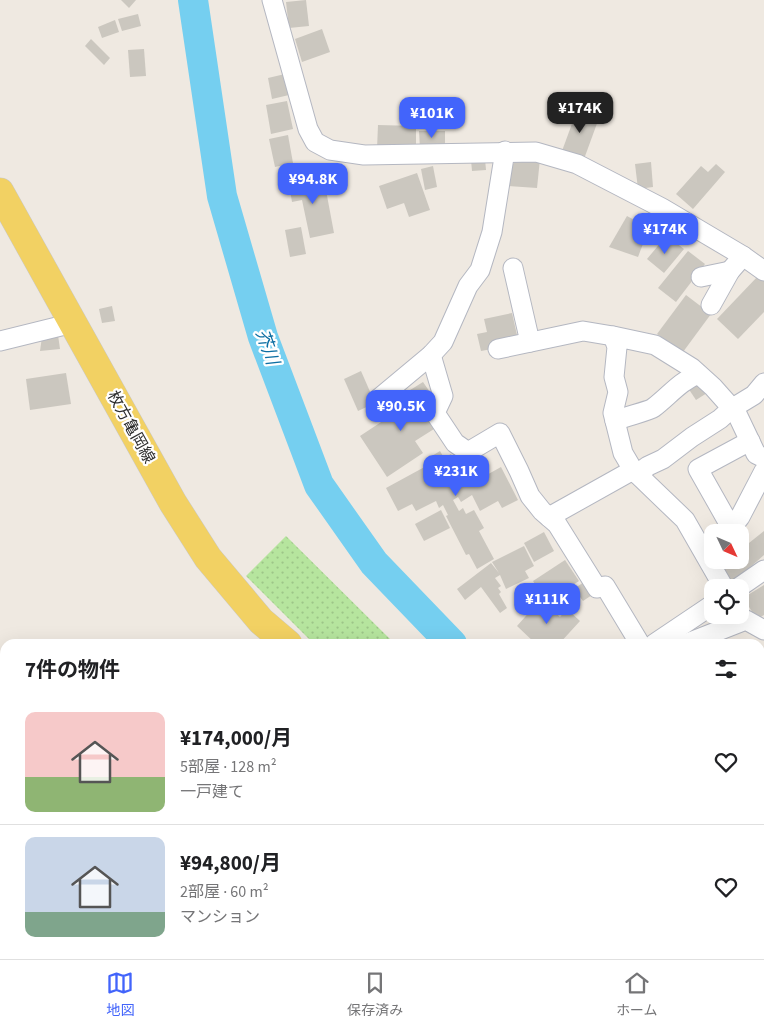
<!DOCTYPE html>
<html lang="ja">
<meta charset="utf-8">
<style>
:root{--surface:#fff;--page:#f2f2f2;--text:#202124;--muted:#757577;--line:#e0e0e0;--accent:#4264fb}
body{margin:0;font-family:"Source Sans 3","Noto Sans JP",sans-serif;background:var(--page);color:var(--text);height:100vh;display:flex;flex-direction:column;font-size:19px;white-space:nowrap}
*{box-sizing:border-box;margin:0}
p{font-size:16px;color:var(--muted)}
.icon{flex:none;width:28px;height:28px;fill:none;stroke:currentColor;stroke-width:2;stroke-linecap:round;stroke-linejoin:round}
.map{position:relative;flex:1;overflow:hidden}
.panel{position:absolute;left:0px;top:639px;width:765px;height:321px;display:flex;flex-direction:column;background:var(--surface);border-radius:15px 15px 0 0;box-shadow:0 5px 20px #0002}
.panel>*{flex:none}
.needle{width:32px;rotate:134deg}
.controls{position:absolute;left:704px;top:524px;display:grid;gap:10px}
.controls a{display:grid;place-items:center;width:45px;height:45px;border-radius:10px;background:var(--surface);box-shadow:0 5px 20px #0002;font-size:25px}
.price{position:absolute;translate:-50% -42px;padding:0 11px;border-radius:10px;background:var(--accent);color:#fff;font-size:16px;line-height:32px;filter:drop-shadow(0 1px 2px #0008)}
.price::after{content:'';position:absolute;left:50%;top:30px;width:15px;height:11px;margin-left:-8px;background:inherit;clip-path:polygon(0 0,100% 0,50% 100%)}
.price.on{background:#222;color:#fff}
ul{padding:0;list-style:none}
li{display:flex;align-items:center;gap:15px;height:125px;padding:0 25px}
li+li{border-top:1px solid var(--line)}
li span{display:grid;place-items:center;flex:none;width:140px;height:100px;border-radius:10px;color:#555}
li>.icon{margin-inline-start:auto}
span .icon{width:60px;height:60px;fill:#fffc;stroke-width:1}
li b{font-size:21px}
h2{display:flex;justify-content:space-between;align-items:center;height:60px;padding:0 25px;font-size:21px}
.dock{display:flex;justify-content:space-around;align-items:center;height:70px;border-top:1px solid var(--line);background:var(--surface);font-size:14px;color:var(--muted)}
.dock a{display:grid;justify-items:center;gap:2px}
.dock .on{color:var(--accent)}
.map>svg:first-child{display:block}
.park{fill:url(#park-dots)}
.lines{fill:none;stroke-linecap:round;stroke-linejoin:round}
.river{stroke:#75cff0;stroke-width:30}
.building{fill:#cbc7bf}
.minor-casing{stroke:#b4b7c1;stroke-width:21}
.primary-casing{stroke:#c9c9c9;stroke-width:29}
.minor{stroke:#fff;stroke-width:19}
.primary{stroke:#f2d163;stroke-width:28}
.labels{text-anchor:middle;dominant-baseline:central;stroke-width:4.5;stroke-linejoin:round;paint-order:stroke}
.street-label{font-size:16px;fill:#2e2e2e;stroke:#fff}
.water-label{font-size:18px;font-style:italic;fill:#0d6fa3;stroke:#fff}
</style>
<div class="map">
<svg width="764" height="959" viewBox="0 0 764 959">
<defs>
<pattern id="park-dots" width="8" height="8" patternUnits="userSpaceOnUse" patternTransform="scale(1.25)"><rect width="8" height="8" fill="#b6e59e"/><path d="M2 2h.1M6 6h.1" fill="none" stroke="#9dc588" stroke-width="1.8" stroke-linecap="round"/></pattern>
</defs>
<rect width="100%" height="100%" fill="#efe9e1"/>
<!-- park -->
<path class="park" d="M286 536 395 644H314L246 576Z"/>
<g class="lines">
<!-- river -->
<g class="river">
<path d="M193 0 222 196 263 337 319 485 374 563 452 644"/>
<path d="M760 831 764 832"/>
</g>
</g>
<!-- building -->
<g class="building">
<path d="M121 0H136L129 8Z"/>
<path d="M306 0 309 26 289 28 286 2Z"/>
<path d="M138 14 141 26 122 31 118 19Z"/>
<path d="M115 20 119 32 102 38 98 27Z"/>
<path d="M322 29 330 52 302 62 295 39Z"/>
<path d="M91 39 110 58 104 65 85 46Z"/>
<path d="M144 49 146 76 130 77 128 50Z"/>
<path d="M285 74 289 95 272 99 268 78Z"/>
<path d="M287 101 293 129 271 134 266 105Z"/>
<path d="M577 110 599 118 584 159 562 151Z"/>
<path d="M378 125 416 126V150L377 149Z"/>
<path d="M419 131H445V147L420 148Z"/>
<path d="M288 135 293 163 275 167 269 139Z"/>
<path d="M519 157 540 159 537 188 507 186 508 170Z"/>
<path d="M485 159 486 170 472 171 471 160Z"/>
<path d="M651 162 653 187 638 189 635 164Z"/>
<path d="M716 164 725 172 693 209 676 194 701 166 708 172Z"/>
<path d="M433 166 437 187 425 190 421 169Z"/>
<path d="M309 173 312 188 325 185 334 233 310 238 302 200 292 202 288 178Z"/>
<path d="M417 173 430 210 409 217 404 203 387 209 379 186Z"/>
<path d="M627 216 649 228 638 257 609 247Z"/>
<path d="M301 227 306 254 290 257 285 230Z"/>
<path d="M671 239 684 249 664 273 647 259 662 241 667 245Z"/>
<path d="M688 251 705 264 676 302 658 288Z"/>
<path d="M759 275 764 281V312L738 339 717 319Z"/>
<path d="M686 295 711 314 683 352 657 334Z"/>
<path d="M112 306 115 321 102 323 99 309Z"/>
<path d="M512 313 519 344 481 351 477 334 487 332 484 319Z"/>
<path d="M58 335 60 349 40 351 42 337Z"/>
<path d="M361 371 375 403 358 411 344 379Z"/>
<path d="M66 373 71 404 30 410 26 379Z"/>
<path d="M700 381 707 393 696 400 688 388Z"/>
<path d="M423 382 438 404 423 413 434 429 415 441 423 453 387 477 360 436 413 401 407 392Z"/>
<path d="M440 451 444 458 451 454 453 458 461 453 483 477 501 467 518 500 502 508 498 501 480 511 472 495 461 502 458 497 453 500 459 511 463 508 466 514 474 510 484 528 479 531 494 559 477 569 469 554 466 555 446 516 448 515 443 505 439 508 436 501 416 511 412 504 398 511 386 488 430 464 427 459Z"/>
<path d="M441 510 450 528 424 541 415 524Z"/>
<path d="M764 531V555L732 583 715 561 740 560V542L744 547Z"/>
<path d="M544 532 554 551 534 562 524 543Z"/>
<path d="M524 546 534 566 525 571 529 578 506 589 500 575 495 578 501 586 498 588 501 592 499 594 507 608 500 613 481 587 465 600 457 589 491 563 499 573 492 562Z"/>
<path d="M565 560 579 581 547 602 533 581Z"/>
<path d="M587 580 595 593 583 601 580 597 567 606 562 597Z"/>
<path d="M764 585V615L757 619 743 598Z"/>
<path d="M541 599 560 617 567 609 580 621 559 644H536L517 626Z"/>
</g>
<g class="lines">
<!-- minor casing -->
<g class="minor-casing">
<g id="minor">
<path d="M272 0 308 129 315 142 330 150 364 155 536 152 577 164 662 208 743 256 764 271"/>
<path d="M513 268 530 342"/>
<path d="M701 277 730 271"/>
<path d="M711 305 730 271 743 256"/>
<path d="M0 341 73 323"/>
<path d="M498 349 583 331 613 336"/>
<path d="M431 355 443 396 435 413 455 443 468 452 500 433 519 471 530 496 542 511 557 524 597 588 605 586 640 644"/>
<path d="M377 400 431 355 443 342 468 286 480 270 492 232 505 151"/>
<path d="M615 421C623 417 649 411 653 408 669 396 679 382 698 374"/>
<path d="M750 441 698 469 728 522 733 526 740 517 764 471"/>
<path d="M637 474 648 466 663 459 692 437 720 419 731 409 754 395 764 383"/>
<path d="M549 517 633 470"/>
<path d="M724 588 685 520 633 470 623 453 613 413 618 392 614 377 617 347 613 336 655 345 692 368 713 387 737 414 756 454 764 458"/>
<path d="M738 588 764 570"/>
<path d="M654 644 712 605"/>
<path d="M685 644 746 620 764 630"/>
<path d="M0 803 5 800"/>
<path d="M216 955 218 959"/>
<path d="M422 959V955"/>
</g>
</g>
<!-- primary casing -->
<g class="primary-casing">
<g id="primary">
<path d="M0 192 173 503 208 558 261 621 288 644"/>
<path d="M649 955 653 959"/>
</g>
</g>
<!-- minor -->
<use href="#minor" class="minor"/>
<!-- primary -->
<use href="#primary" class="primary"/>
</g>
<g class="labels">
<!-- street labels -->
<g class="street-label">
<text transform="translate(131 427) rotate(61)">枚方亀岡線</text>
</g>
<!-- water labels -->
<g class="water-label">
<text transform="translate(267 347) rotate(70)">芥川</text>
</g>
</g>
</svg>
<div class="controls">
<a><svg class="needle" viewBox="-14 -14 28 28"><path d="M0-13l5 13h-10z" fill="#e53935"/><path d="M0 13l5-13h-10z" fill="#757577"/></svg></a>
<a><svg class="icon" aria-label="locate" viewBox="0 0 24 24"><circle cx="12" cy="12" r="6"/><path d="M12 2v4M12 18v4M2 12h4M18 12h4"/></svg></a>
</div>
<b class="price on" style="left:580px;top:134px">¥174K</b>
<b class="price" style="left:432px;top:139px">¥101K</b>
<b class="price" style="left:313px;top:205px">¥94.8K</b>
<b class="price" style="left:665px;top:255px">¥174K</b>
<b class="price" style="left:401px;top:432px">¥90.5K</b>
<b class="price" style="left:456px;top:497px">¥231K</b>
<b class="price" style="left:547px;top:625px">¥111K</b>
<section class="panel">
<h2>7件の物件<svg class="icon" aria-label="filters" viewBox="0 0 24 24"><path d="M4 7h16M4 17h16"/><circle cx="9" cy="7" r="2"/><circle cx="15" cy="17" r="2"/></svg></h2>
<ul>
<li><span style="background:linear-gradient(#f6c9c9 65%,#8fb573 0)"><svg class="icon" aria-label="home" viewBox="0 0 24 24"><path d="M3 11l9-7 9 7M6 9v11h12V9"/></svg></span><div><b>¥174,000/月</b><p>5部屋 · 128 m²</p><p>一戸建て</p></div><svg class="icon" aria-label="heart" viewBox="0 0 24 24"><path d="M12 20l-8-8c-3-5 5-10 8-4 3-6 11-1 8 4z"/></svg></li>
<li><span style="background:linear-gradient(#c9d6e8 75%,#7fa58c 0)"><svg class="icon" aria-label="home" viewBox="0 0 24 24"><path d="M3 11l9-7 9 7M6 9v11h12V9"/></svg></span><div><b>¥94,800/月</b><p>2部屋 · 60 m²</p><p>マンション</p></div><svg class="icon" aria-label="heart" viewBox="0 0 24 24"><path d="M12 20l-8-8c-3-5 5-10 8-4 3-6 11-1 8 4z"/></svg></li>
</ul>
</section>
</div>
<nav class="dock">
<a class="on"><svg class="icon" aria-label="map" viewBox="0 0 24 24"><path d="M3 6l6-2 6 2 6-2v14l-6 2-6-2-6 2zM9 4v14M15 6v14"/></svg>地図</a>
<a><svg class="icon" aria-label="saved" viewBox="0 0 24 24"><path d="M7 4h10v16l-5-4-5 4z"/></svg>保存済み</a>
<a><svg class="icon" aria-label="home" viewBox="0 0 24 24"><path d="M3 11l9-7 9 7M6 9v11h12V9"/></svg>ホーム</a>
</nav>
